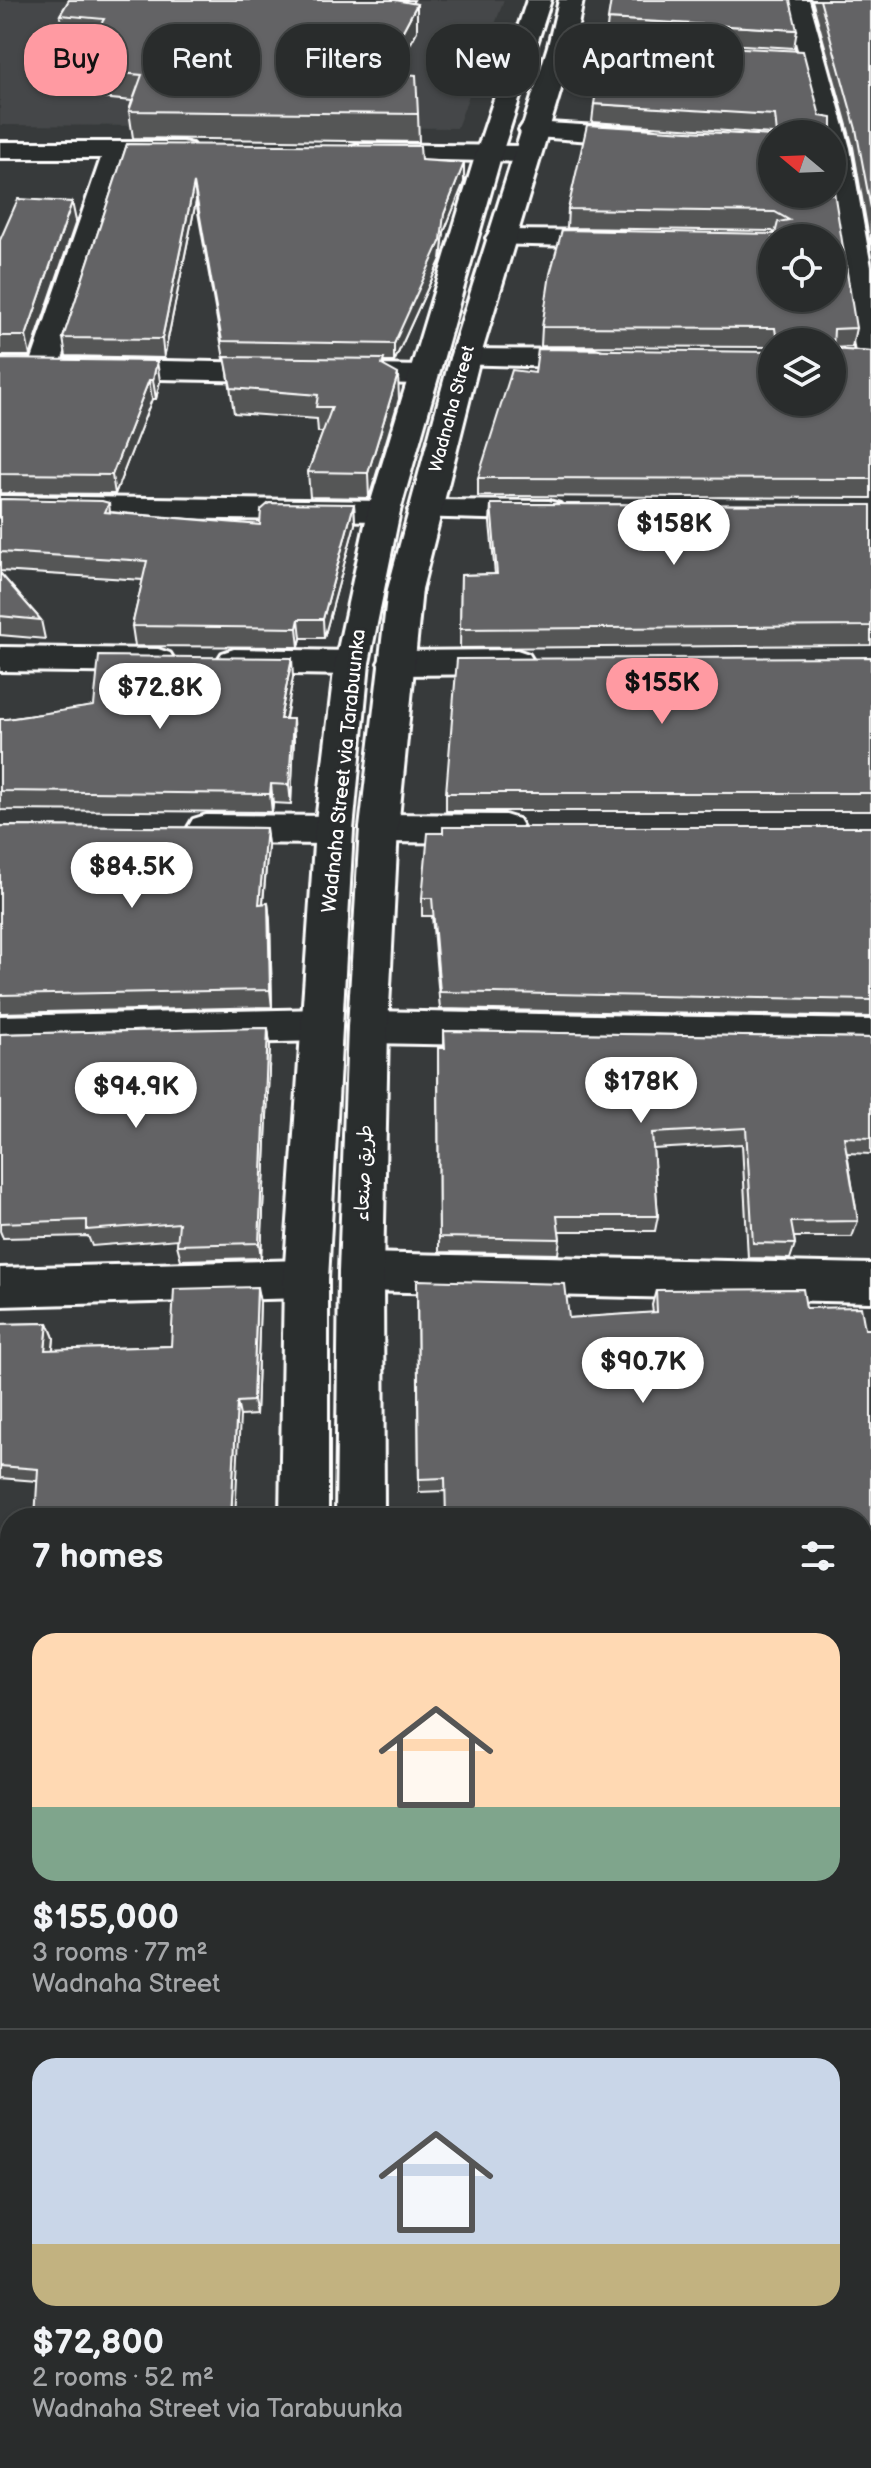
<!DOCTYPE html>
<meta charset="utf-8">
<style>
:root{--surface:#292c2c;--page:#353838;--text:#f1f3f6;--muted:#a5a7a9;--line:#454848;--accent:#ff9aa2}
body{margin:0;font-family:"Balsamiq Sans","Playpen Sans Arabic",sans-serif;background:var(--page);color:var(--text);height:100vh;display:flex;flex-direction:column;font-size:30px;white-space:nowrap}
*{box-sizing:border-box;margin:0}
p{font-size:26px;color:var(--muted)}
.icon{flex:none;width:44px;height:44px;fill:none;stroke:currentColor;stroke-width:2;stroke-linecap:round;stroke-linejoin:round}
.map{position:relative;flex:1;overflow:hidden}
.details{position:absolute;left:0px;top:1508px;width:872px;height:960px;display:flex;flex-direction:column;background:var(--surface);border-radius:32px 32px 0 0;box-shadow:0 2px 6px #0004,0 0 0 2px var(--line)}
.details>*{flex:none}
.banner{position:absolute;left:24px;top:24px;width:824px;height:72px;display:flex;gap:16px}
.needle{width:52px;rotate:289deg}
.fabs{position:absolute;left:758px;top:120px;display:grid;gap:16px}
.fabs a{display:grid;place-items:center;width:88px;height:88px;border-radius:50%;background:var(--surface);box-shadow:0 2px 6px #0004,0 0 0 2px var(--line);font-size:40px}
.price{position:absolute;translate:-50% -68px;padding:0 18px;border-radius:28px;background:#fff;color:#222;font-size:26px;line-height:52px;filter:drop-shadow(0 2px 4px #0008)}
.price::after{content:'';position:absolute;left:50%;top:48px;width:24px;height:18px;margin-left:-12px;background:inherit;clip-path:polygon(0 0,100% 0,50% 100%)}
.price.active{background:var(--accent);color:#111}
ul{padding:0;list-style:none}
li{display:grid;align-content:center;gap:16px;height:424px;padding:0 32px}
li+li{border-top:2px solid var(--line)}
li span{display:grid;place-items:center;height:248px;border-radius:24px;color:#555}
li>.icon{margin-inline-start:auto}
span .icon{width:144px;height:144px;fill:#fffc;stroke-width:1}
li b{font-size:34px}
h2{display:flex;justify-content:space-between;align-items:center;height:96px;padding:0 32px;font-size:34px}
.chip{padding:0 28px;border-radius:32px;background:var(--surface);box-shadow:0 2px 6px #0004,0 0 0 2px var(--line);font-size:28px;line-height:72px}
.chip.active{background:var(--accent);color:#111}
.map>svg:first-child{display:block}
.built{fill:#444748}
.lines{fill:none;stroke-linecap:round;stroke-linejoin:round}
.minor-casing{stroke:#fff;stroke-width:6}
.major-casing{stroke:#fff;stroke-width:6}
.minor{fill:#2a2d2e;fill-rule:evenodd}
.major{fill:#2a2d2e;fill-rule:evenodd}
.wall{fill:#555657;stroke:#fff;stroke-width:2}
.shaded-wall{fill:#454647;stroke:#fff;stroke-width:2}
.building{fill:#636465;stroke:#fff;stroke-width:2;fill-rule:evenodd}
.labels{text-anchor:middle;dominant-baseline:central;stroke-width:6;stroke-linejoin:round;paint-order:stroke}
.far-street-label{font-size:18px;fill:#fff;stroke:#2a2d2e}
.street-label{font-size:20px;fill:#fff;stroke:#2a2d2e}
</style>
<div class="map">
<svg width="871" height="2468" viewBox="0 0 871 2468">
<rect width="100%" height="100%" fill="#373a3b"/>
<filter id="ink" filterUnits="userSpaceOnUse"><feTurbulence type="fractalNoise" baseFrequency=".0125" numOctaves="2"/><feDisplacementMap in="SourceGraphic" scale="16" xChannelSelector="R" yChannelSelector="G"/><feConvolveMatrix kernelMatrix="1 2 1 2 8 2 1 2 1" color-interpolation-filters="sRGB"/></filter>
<g filter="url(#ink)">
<!-- built -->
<path class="built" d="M0 0H504L457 128 0 125Z"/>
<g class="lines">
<!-- minor casing -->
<g class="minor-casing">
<g id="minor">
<path d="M785 0H809L850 148 871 267V362L860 359 856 353 831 194 832 134H820Z"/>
<path d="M561 38 664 43 677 51 664 59 552 51 548 46Z"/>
<path d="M532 122 646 129 655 131 659 137 655 143 646 145 523 136 519 130 523 124Z"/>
<path d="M0 142H183L192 144 196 150 192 156 127 158 62 359 423 366 434 369 438 375 434 381 423 384 0 376V358L32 359 101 158H0Z"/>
<path d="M360 144 525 146 534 148 538 154 534 160 525 162 351 158 347 152 351 146Z"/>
<path d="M500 230 618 231 628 233 632 239 628 245 618 247 490 244 486 238 490 232Z"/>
<path d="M465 349 595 350 606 353 610 359 606 365 595 368 454 364 450 358 454 352Z"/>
<path d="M0 496 384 501 395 504 400 511 395 518 384 521 0 516Z"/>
<path d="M424 500 549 501 560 504 565 511 560 518 549 521 413 517 408 510 413 503Z"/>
<path d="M0 647 158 649 170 653 175 661 170 669 158 673 0 671Z"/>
<path d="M234 649 352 651 364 655 369 663 364 671 352 675 234 673 222 669 217 661 222 653Z"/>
<path d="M517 650 529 654 534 662 529 670 517 674 395 675 383 671 378 663 383 655 395 651Z"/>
<path d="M379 814 505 815 518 819 524 829 518 839 505 843 379 842 366 838 360 828 366 818Z"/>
<path d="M206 815 334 816 347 820 353 830 347 840 334 844 206 843 193 839 187 829 193 819Z"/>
<path d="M322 1009 336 1014 342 1025 336 1036 322 1041 0 1048V1016Z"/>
<path d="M368 1011 871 1020V1052L368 1043 354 1038 348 1027 354 1016Z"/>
<path d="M361 1253 871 1264V1302L361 1291 345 1286 339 1272 345 1258Z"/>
<path d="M306 1260 322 1265 328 1279 322 1293 306 1298 0 1306V1268Z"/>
<rect x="862" y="1596" width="9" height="48"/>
<rect x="0" y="1604" width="10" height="48"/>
<path d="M10 2030V2088L0 2089V2031Z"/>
<rect x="862" y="2031" width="9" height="58"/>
</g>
</g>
<!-- major casing -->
<g class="major-casing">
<g id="major">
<path d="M527 0H551L502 153 400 511 369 663 353 830 328 1279V1518H280L284 1279 315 830 335 663 368 511 476 153Z"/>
<path d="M559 0H583L574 46 480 358 422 589 398 828 388 1027 383 1272 384 1518H336L339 1272 348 1027 360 828 388 589 450 358 548 46Z"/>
<rect x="255" y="2458" width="64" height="10"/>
<rect x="323" y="2458" width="64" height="10"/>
</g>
</g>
<!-- minor -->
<use href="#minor" class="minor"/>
<!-- major -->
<use href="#major" class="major"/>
</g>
<!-- wall -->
<g class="wall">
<path d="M69 0H414L412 3 417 4V31L395 73 418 114 419 142 133 138 129 111 132 101 79 96 74 69 89 45 64 42 60 15Z"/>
<path d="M812 0H871V250L853 147Z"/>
<path d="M608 19 797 30 794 48 606 37Z"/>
<path d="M594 104 820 116 832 134H772L592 122Z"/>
<path d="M772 136 856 328 852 347 833 348V349L871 352V498L478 496V478L535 373 772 352 832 342H772V347L541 346 542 327 775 234V233L772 231 567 228 568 209Z"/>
<path d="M127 144 421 160 464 182 444 232 441 259 394 362H384V366L399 399 369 498 310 497 308 472 323 432H318L317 419 234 413 226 359H224L196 201 164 358 66 356 63 338Z"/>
<path d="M76 221 30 356H0V240Z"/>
<path d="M0 359 160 381 156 399H152L115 494 0 493Z"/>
<path d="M0 499 109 503 110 512 260 525 354 504 355 524 324 638H301L299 647 135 646 132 626 143 580 0 571Z"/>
<path d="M491 504 871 505V645L460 648 461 575 495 574 490 523Z"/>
<path d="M0 573 41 620 45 639 0 635Z"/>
<path d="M871 657V811H446V793Z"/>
<path d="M293 677 286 719 294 737 291 804 273 803 272 812 0 810V719H7Z"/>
<path d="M0 826 266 828 268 846 263 904 268 903 270 921 272 1007 0 1013Z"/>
<path d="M871 827V1017L440 1009 432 916H422V898Z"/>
<path d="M268 1028 270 1045 261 1258 181 1260 177 1245 178 1239 92 1246 88 1236 3 1238 0 1231V1034Z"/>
<path d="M444 1031 871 1038V1154L847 1153 858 1221 852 1237H794L795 1244 790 1259 748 1258 742 1144 653 1149 658 1216 655 1231H559L560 1239 558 1254 439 1252 438 1048H444Z"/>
<path d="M417 1280 569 1318 653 1313 652 1305 656 1290 806 1308 865 1329H871V1544H862V1518L445 1491 419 1492Z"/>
<path d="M260 1302 256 1415 240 1416 37 1481 0 1478V1324L48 1323 54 1338 53 1350 171 1346Z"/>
<path d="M862 1705 871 1718V1928L862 1929Z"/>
<path d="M10 1797V2023H0V1798Z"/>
<path d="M734 2458H862L871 2468H734Z"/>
</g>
<!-- shaded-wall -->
<g class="shaded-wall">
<path d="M417 4V31L382 99 381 72Z"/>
<path d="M464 163V182L444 232 441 259 394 362V344L444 214Z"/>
<path d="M194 183 196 201 164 358 162 339Z"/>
<path d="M72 202 76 221 30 356 26 336Z"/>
<path d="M157 361 160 381 156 399 153 380Z"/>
<path d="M398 374 399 399 369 498 368 473Z"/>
<path d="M149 380 152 399 115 494 112 475Z"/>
<path d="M354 504 355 524 324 638 323 619Z"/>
<path d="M299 619 301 638 299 647 297 628Z"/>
<path d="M292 658 293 677 282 738 280 719Z"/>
<path d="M293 719 294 737 291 804 289 785Z"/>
<path d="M271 784 273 803 272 812 270 794Z"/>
<path d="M266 828 268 846 261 922 259 904Z"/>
<path d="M268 903 270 921 272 1007 270 990Z"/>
<path d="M268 1028 270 1045 261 1258 259 1243Z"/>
<path d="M257 1287 260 1302 256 1415 253 1401Z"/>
<path d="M48 1323 54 1338 51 1365 45 1350Z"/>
<path d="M237 1402 240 1416 235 1518H231Z"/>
<path d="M230 2458H234V2468H229Z"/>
</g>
<!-- building -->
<g class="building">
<path d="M69 0H395L417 4 381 72 416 75 418 114 129 111 142 75 74 69 104 19 60 15Z"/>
<path d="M611 0H790L797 30 608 19Z"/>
<path d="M820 0H871V209L856 129Z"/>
<path d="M604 41 803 51 820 116 832 118V139V134H777L775 115 594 104Z"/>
<path d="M587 125 772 136V194H832V179L856 328 834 329 833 349 871 352V479L478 478 512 370 535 373 538 349 772 352V402H832V342H777L775 328 542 327 550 274 562 230 775 234 778 222 789 220 775 212 568 209ZM772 238H832V298H772Z"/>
<path d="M127 144 420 146 421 160 464 163 444 214 441 240 394 344 222 341 194 183 162 339 63 338Z"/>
<path d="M18 199 72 202 26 336H0V240Z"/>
<path d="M225 357 384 359 382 365 398 374 368 473 308 472 332 407H316L318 395 231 388Z"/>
<path d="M0 359 157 361 153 380H149L112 475 0 474Z"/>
<path d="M0 499 102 501 109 503 105 512 260 525 261 510 269 503 354 504 323 619H299L297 628 132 626 147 561 0 552Z"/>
<path d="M491 504 871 505V626L460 629 461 575 497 574Z"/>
<path d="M0 573 41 620 0 616Z"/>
<path d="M99 656 292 658 280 719H293L289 785 271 784 270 794 0 791V719H7L94 706Z"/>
<path d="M871 657V793H446L457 659Z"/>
<path d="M0 826 266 828 259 904 268 903 270 990 0 995Z"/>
<path d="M443 827H871V1000L440 992 432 898H422L428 833H443Z"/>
<path d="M268 1028 259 1243 177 1245 179 1223 87 1230V1220L0 1223V1034Z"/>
<path d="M444 1031 871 1038V1138L844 1137 858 1221 791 1222 795 1244 753 1243 746 1128 652 1133 658 1216H557L560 1239 439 1237 438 1048H445Z"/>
<path d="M417 1280 565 1284 569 1318 657 1312 656 1290 803 1289 806 1308 861 1307 865 1329H871V1532H862V1518H446L445 1478 419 1479Z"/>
<path d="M257 1287 253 1401 237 1402 231 1518H35L38 1469 0 1466V1324L48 1323 45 1350 171 1346 174 1289Z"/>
<path d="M862 1705H868L871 1718V1921L862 1923Z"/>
<path d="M10 1797V2018L0 2017V1798Z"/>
<path d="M10 2091V2458H230L229 2468H0V2093Z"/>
<path d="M862 2139H871V2468H741L740 2458H862Z"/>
<rect x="426" y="2458" width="147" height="10"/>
</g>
</g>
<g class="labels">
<!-- far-street labels -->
<g class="far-street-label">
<text transform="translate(452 409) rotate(-75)">Wadnaha Street</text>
</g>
<!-- street labels -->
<g class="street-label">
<text transform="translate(344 771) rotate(-84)">Wadnaha Street via Tarabuunka</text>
<text transform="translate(364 1173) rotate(-88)">طريق صنعاء</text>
</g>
</g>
</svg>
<div class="fabs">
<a><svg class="needle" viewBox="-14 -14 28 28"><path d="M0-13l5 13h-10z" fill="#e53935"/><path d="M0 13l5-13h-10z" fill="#a5a7a9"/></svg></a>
<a><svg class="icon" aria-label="locate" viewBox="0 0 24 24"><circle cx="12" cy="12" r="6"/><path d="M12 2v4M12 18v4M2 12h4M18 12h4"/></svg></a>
<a><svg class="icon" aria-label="layers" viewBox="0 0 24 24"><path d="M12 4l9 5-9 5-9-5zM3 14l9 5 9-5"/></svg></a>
</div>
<b class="price" style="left:674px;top:567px">$158K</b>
<b class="price active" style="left:662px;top:726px">$155K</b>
<b class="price" style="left:160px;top:731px">$72.8K</b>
<b class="price" style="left:132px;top:910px">$84.5K</b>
<b class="price" style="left:641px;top:1125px">$178K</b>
<b class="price" style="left:136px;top:1130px">$94.9K</b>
<b class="price" style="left:643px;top:1405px">$90.7K</b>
<div class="banner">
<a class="chip active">Buy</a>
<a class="chip">Rent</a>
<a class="chip">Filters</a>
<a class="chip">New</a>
<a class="chip">Apartment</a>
</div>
<section class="details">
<h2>7 homes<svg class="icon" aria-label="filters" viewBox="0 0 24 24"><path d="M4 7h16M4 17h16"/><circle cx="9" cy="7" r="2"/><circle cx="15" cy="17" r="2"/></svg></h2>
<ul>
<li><span style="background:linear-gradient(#ffd9b3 70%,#7fa58c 0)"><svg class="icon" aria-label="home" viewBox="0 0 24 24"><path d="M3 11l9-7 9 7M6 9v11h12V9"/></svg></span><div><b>$155,000</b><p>3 rooms · 77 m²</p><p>Wadnaha Street</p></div></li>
<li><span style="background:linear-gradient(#c9d6e8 75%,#c2b280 0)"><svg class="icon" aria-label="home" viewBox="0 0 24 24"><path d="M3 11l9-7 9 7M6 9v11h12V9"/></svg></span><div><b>$72,800</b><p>2 rooms · 52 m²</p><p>Wadnaha Street via Tarabuunka</p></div></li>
</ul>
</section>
</div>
